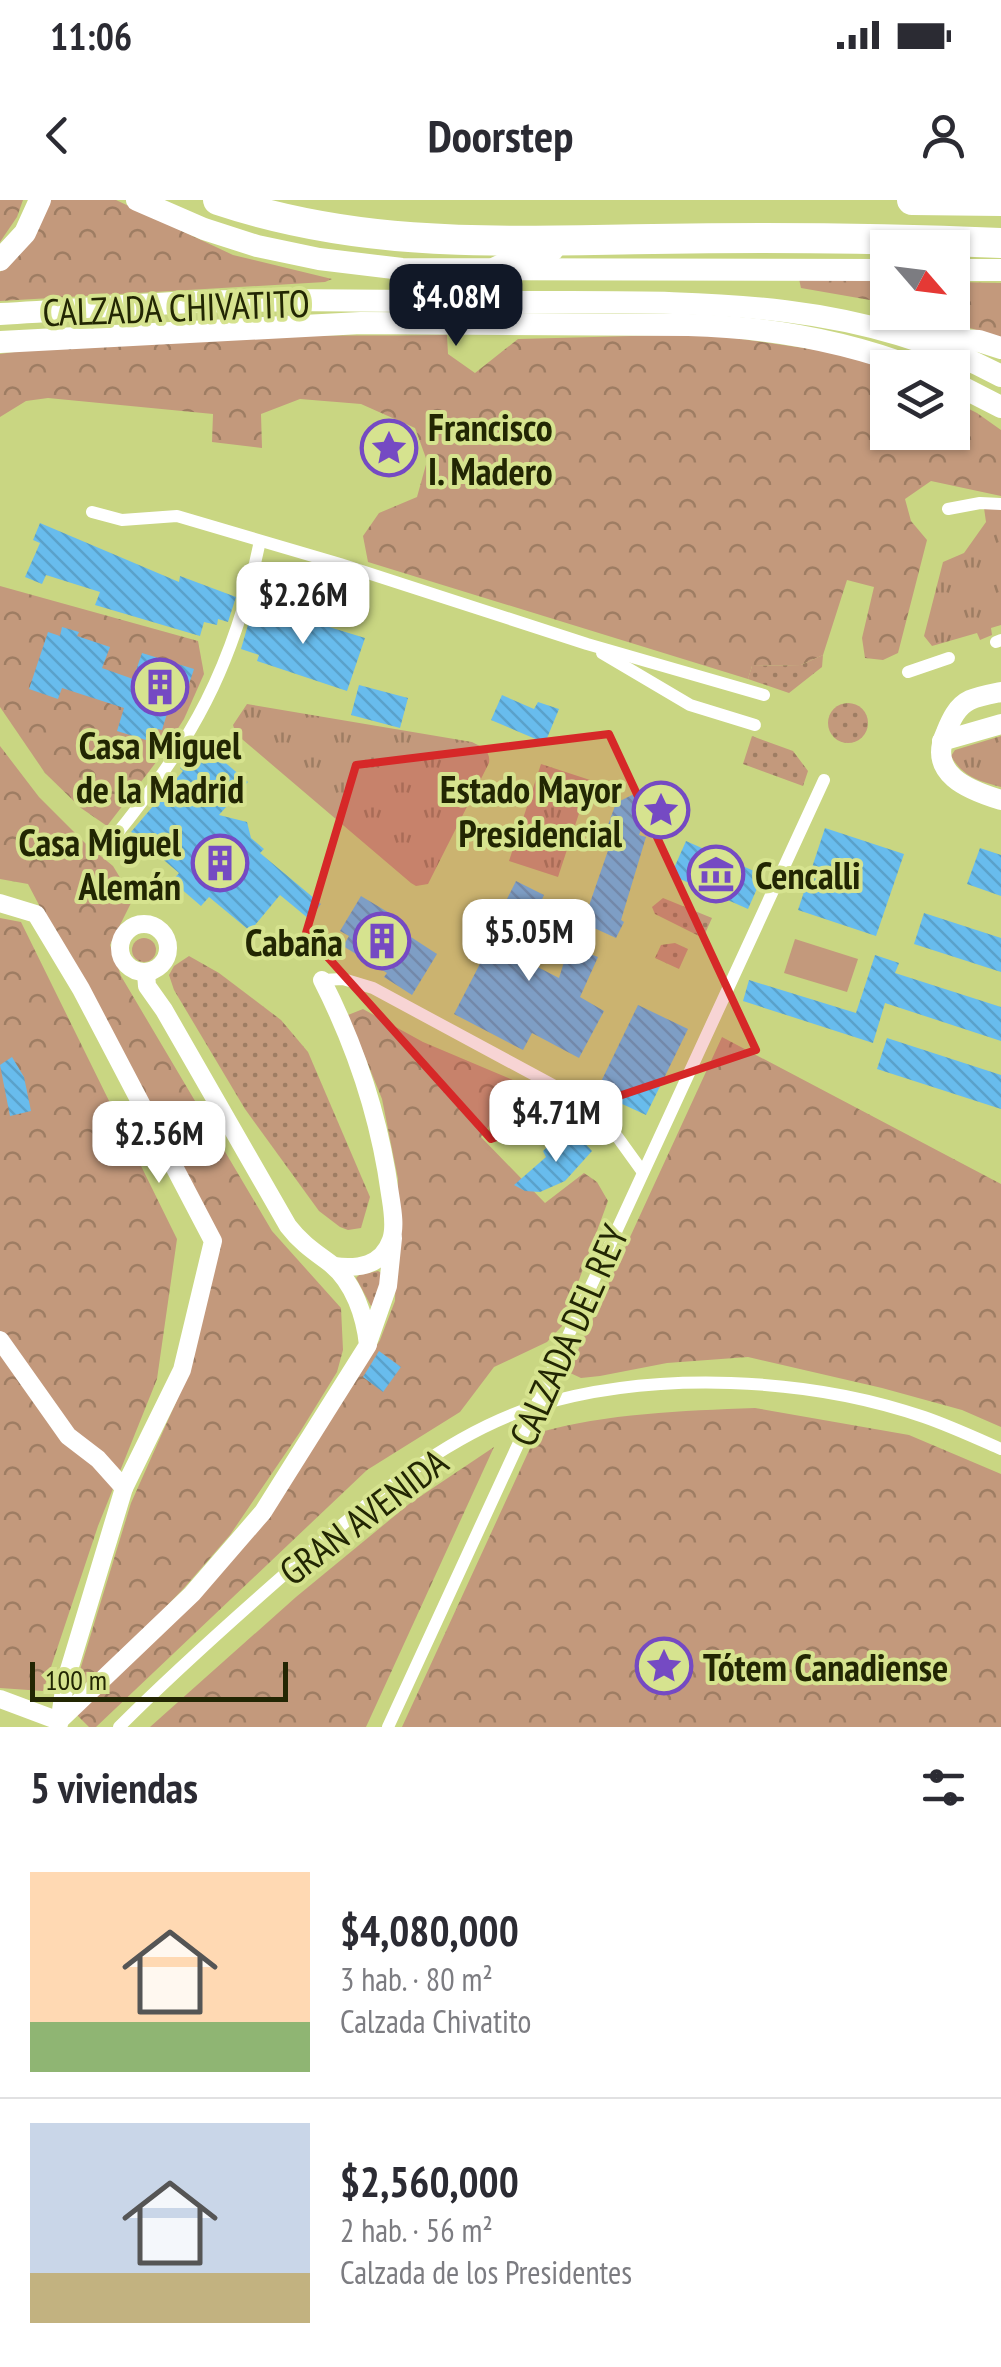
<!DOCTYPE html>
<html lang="es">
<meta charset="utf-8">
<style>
:root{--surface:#fff;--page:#f7f7f7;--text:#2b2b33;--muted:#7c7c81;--line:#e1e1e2;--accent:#111827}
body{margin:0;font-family:"PT Sans Narrow",sans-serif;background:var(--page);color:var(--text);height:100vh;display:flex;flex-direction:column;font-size:38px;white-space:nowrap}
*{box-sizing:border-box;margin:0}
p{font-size:32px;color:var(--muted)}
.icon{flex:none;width:55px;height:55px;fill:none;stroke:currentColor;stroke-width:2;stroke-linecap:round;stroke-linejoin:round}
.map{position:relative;height:1527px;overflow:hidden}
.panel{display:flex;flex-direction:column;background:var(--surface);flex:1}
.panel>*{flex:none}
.needle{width:65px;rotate:118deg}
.fabs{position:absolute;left:870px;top:30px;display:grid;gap:20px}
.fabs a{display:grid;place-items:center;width:100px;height:100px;border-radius:0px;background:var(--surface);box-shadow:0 2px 8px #0004;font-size:50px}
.scale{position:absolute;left:30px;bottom:25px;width:258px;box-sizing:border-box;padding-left:10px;border:5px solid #222603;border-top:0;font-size:28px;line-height:35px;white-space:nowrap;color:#222603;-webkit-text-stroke:8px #d6e38f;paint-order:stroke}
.price{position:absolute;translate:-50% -85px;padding:0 22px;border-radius:20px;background:#fff;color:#222;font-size:32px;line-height:65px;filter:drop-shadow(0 2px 5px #0008)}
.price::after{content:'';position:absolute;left:50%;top:60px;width:30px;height:22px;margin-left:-15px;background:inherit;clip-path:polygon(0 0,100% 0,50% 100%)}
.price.current{background:var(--accent);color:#fff}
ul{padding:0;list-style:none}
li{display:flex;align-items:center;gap:30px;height:250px;padding:0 30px}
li+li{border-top:2px solid var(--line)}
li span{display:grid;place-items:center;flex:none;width:280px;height:200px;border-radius:0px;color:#555}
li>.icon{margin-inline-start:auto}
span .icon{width:120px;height:120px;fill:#fffc;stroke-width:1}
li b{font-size:42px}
h2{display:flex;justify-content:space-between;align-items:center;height:120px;padding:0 30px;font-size:42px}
.status{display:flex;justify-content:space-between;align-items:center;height:70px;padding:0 50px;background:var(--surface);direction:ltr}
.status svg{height:28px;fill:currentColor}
header{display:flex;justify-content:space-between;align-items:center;height:130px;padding:0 30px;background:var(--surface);font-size:45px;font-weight:800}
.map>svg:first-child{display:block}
.grass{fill:url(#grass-tufts)}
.forest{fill:url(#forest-crowns)}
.park{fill:url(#park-dots)}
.pitch{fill:#c3997c}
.building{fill:url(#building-back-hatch)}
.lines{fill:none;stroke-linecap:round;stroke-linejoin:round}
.pedestrian{stroke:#fff;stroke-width:12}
.minor{stroke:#fff;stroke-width:18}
.tertiary{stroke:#fff;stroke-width:20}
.secondary{stroke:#fff;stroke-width:22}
.motorway{stroke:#fff;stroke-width:30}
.marked{fill:#d62828;fill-opacity:0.2;stroke:#d62828;stroke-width:8;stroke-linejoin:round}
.labels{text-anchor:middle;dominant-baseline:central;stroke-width:8;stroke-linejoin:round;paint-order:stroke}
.street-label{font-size:38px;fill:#222603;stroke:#d6e38f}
.poi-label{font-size:38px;font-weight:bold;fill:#222603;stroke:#d6e38f;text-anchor:start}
</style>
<div class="status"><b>11:06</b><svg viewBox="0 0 49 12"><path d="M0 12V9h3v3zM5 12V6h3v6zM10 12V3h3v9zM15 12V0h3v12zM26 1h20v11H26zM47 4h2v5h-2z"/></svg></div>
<header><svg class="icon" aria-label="back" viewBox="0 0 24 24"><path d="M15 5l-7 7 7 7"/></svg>Doorstep<svg class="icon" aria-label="person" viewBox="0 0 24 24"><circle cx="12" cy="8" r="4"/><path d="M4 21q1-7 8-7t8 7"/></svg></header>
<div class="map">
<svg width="1001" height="1527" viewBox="0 0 1001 1527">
<defs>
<pattern id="grass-tufts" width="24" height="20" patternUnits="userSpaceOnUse" patternTransform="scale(2.5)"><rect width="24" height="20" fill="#c3997c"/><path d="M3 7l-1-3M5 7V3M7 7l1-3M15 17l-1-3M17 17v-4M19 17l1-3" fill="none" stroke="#9e7d63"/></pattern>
<pattern id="forest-crowns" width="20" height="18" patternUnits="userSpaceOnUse" patternTransform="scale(2.5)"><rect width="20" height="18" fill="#c3997c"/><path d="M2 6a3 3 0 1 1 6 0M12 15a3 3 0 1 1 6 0" fill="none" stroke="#9e7d63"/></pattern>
<pattern id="park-dots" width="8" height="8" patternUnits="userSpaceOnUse" patternTransform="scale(2.5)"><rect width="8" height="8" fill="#c3997c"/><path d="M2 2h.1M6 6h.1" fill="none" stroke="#9e7d63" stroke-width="1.8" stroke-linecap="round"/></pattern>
<pattern id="building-back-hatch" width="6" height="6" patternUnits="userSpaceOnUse" patternTransform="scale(2.5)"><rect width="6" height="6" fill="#68bced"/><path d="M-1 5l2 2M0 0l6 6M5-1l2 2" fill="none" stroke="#5aa1ca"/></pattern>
</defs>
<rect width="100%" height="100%" fill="#c9d682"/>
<!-- grass -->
<g class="grass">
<path d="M984 308H1001V425L991 428 992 435 980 440 977 433 932 446 924 436 943 362 964 353 986 322Z"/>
<path d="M247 504 472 542C482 547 491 551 489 563L428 684 416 686 411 683 236 534 233 525Z"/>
<path d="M1001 536V587C979 581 963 577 951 556L955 550Z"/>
<path d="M541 564 590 580 558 677 509 661Z"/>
<circle cx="144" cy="750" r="12"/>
</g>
<!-- forest -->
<g class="forest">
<path d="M0 0H23L17 17 0 42Z"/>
<path d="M50 0H116L233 55 332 79 325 82 0 101V72C20 50 42 29 50 0Z"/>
<path d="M799 79 887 81V103L801 88Z"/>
<path d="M953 82 1001 83V138L924 113 952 112Z"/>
<path d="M707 134 853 155 887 171 888 232H952L953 201 977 213 1001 230V296L931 281 905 299 911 321 927 340 898 453 883 460 865 458 862 438 874 387 847 380 823 455 801 465 752 466 748 479 368 362 363 336 379 313 417 297 427 261 415 228 361 204 300 199 261 214 262 248 212 242 213 214 48 198 26 201 0 217V154C147 131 298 137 447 135L448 154 475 173 518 139Z"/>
<path d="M0 386 198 441 204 474 184 519 157 561 107 626 81 608 45 573 0 507Z"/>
<path d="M0 546 39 597 85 643 113 666 133 699 110 745 121 776 272 1031 341 1108 343 1150 337 1172 300 1232 230 1335 184 1388 82 1494 80 1470 131 1303 177 1200 217 1044 28 684 0 679Z"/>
<path d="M0 718 21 722 177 1039 157 1179 98 1326 43 1491 0 1488Z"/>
<path d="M363 809 423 842 520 883 481 937 545 1003 584 973 597 982 608 1001 562 1126 547 1142 494 1167 460 1212 367 1270 96 1527H89L77 1515 181 1411 332 1216 380 1140 395 1101 398 979 382 899 348 815Z"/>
<path d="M722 837 1001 984V1227L962 1210 882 1188 748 1157 667 1163 600 1176 581 1178 568 1172Z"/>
<path d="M755 1208 909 1235 1001 1274V1527H402L537 1233C608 1213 681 1211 755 1208Z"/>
<path d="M494 1247 366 1527H150L296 1397 409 1304Z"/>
</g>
<!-- park -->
<g class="park">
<path d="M823 455 822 467 789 493 748 479 752 466 801 465Z"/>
<circle cx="848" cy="523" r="20"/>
<path d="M752 536 793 551 808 571 803 586 743 564Z"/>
<path d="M663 698 712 718 703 738 655 714 652 707Z"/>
<path d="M675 743 688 749 679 769 655 758 661 745Z"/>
<path d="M189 756 219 773 281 820 308 852 370 997 361 1028 348 1030 340 1027 319 1011 245 909 174 790 169 775 174 766Z"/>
<path d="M378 1071 383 1074 375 1105 371 1106 356 1078 359 1075Z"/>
</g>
<!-- pitch -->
<path class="pitch" d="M795 739 858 759 847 792 784 773Z"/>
<!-- building -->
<g class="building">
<path d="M40 323 179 382 180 376 236 397 228 422 218 419 217 425 204 422 200 436 95 405 100 392 46 375 42 384 25 377 40 343 33 340Z"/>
<path d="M254 404 365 438 347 491 257 461 259 455 241 449Z"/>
<path d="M62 427 79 432 77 436 110 447 102 468 133 479 142 453 194 469 181 508 170 504 162 530 158 529 156 537 148 535 146 540 117 531 124 508 62 488 58 499 29 489 48 432 60 436Z"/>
<path d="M359 485 408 498 400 528 351 515Z"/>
<path d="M502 495 534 509 538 502 559 509 545 543 491 520Z"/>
<path d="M201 542 248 582 219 615 247 622 251 638 264 649 260 653 321 704 309 719 280 695 250 731 209 697 201 706 172 681 179 673 131 632 183 571 180 568Z"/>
<path d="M654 584 665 606 646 615 639 635 646 637 621 720 624 722 616 738 583 723 612 639 604 636 616 603Z"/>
<path d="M825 628 904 654 876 736 798 710Z"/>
<path d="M686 641 763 675 748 709 671 675Z"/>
<path d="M980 648 1001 655V696L967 684Z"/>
<path d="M516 681 544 695 539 706 550 711 541 730 534 726 518 757 559 778 569 746 598 757 580 797 604 811 579 858 532 833 523 850 454 814 499 727 488 722 496 706 502 709Z"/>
<path d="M361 696 401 720 397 728 437 754 412 795 384 777 387 773 343 746 349 736 340 731Z"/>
<path d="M924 713 1001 738V772L914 744Z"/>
<path d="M875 755 899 763 895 773 1001 807V841L885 803 873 843 743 801 749 780 856 813Z"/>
<path d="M638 805 688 829 646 915 596 892Z"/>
<path d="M887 838 1001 875V909L877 869Z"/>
<path d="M12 857 24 877 31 911 10 916 0 865Z"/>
<path d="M574 932 592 951 565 981 540 992 525 991 514 985 546 957 543 951 555 939 563 944Z"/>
<path d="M379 1151 401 1167 383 1192 363 1177Z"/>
</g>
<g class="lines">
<!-- pedestrian -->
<g class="pedestrian">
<path d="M948 309 980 303 1001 304"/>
<path d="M92 312 122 320 177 316 340 364 587 444 764 495"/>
<path d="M996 442 1001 440"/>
<path d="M602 453 690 505 755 525"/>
<path d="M908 472 949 458"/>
<path d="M111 641C192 543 234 466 260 341"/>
<path d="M322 780 343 779 373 788 577 898 611 928 642 971"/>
<path d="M119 1527C173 1473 229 1423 286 1373 360 1309 441 1236 536 1206 655 1170 807 1177 924 1217 950 1226 976 1238 1001 1249"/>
<path d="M388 1527 824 580"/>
</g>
<!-- minor -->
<g class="minor">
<path d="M0 703 36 714 81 789 213 1041 182 1170 124 1288"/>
<circle cx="144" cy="748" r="24"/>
<path d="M322 780C356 847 380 920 390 994 392 1007 396 1027 391 1040 382 1066 358 1069 334 1066"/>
<path d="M0 1140 68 1236 98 1259 124 1288 65 1483 59 1524"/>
<path d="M368 1143 388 1086 393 1038"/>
<path d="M0 1499 59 1521 192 1394 263 1312 368 1145C365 1116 354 1083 331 1064 315 1052 301 1043 288 1026L164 810 147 786 146 773"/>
</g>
<!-- tertiary -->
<g class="tertiary">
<path d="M1001 492C991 494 979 496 970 500 957 506 951 520 946 532 927 574 968 590 1001 600"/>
<path d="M942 541 1001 524"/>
</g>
<!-- secondary -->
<g class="secondary">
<path d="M137 0 204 29 257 46 319 59 402 69 888 70"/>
<path d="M0 60 25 33 40 0"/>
<path d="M952 70H1001"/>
<path d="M0 114C58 111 116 106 173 103 284 98 395 101 506 102 676 103 846 93 1001 176"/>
<path d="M926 138 979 141 1001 148"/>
<path d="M0 142 361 123 688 125C766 127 842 140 915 168"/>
<path d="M952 182 1001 207"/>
</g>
<!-- motorway -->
<g class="motorway">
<path d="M218 0C365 49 501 41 653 39 769 37 885 38 1001 43"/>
<path d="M912 0 1001 1"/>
<path d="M498 71 550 47"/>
</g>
</g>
<!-- marked area -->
<path class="marked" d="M609 534 756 850 491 939 306 733 356 565Z"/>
<!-- icons -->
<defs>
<g id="sight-ring" transform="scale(2.875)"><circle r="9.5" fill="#d6e38f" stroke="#754ac3" stroke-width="1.5"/><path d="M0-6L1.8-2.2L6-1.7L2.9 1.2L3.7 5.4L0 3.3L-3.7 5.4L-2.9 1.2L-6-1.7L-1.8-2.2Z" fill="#754ac3"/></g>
<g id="building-ring" transform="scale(2.875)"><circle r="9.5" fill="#d6e38f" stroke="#754ac3" stroke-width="1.5"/><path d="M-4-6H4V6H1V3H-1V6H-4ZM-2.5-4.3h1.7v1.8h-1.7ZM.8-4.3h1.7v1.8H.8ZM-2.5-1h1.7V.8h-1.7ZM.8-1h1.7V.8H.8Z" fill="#754ac3"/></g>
<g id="museum-ring" transform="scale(2.875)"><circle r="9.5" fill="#d6e38f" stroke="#754ac3" stroke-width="1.5"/><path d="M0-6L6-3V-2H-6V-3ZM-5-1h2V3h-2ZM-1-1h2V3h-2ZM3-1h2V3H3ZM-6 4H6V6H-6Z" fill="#754ac3"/></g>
</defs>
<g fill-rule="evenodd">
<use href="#sight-ring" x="389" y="248"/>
<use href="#building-ring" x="160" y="487"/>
<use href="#sight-ring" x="661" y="610"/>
<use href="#building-ring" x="220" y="663"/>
<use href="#museum-ring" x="716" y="674"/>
<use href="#building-ring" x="382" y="741"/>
<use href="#sight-ring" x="664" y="1466"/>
</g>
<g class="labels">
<!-- street labels -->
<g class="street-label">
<text transform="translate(176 107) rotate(-2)">CALZADA CHIVATITO</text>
<text transform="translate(568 1135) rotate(-66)">CALZADA DEL REY</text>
<text transform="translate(363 1316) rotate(-37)">GRAN AVENIDA</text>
</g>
<!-- poi labels -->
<g class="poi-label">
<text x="428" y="226">Francisco<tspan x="428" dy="44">I. Madero</tspan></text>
<text x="160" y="544" text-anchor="middle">Casa Miguel<tspan x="160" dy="44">de la Madrid</tspan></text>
<text x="622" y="588" text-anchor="end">Estado Mayor<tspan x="622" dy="44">Presidencial</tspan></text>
<text x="181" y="641" text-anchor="end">Casa Miguel<tspan x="181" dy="44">Alemán</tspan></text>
<text x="755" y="674">Cencalli</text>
<text x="343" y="741" text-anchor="end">Cabaña</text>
<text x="703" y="1466">Tótem Canadiense</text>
</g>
</g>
</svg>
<div class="fabs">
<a><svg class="needle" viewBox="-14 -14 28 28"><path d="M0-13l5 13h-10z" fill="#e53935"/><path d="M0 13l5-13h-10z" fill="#7c7c81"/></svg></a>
<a><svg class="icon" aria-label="layers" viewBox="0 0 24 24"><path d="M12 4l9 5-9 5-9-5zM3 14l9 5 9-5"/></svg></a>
</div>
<div class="scale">100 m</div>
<b class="price current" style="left:456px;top:149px">$4.08M</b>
<b class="price" style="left:303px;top:447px">$2.26M</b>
<b class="price" style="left:529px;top:784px">$5.05M</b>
<b class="price" style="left:556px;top:965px">$4.71M</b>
<b class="price" style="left:159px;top:986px">$2.56M</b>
</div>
<section class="panel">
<h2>5 viviendas<svg class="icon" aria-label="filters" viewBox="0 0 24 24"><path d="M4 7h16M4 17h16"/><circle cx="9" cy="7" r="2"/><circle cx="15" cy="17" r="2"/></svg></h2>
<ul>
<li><span style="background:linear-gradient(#ffd9b3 75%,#8fb573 0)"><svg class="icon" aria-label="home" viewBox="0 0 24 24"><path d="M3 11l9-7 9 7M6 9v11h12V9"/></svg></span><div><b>$4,080,000</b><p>3 hab. · 80 m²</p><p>Calzada Chivatito</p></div></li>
<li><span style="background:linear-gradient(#c9d6e8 75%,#c2b280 0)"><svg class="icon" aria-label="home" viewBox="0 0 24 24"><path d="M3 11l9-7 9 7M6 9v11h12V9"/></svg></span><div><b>$2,560,000</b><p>2 hab. · 56 m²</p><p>Calzada de los Presidentes</p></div></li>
</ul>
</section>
